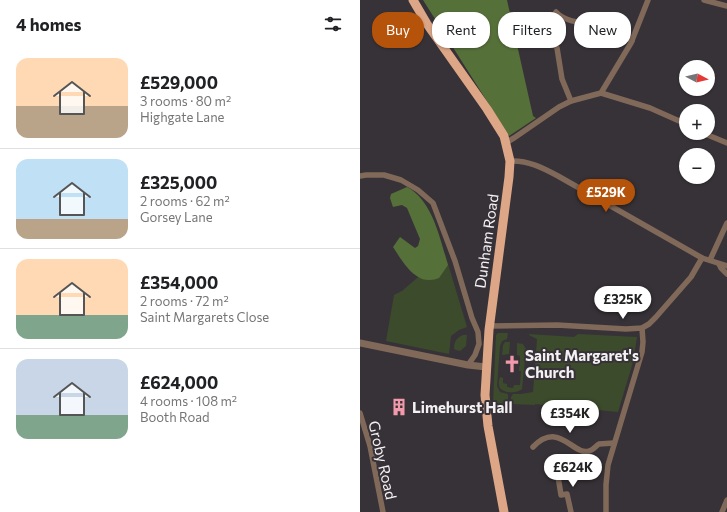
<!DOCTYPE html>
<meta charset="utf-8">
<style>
:root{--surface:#fff;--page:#f2f2f2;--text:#202124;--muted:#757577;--line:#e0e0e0;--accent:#b45309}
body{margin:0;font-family:Commissioner,sans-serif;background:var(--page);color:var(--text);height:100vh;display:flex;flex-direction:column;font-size:15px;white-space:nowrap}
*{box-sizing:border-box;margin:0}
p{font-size:13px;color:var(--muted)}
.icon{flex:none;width:22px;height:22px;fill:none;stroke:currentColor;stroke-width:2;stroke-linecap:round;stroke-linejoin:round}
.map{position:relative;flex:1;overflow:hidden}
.panel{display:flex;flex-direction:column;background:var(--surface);width:360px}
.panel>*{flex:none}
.hud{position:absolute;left:12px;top:12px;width:295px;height:36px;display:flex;gap:8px}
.needle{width:26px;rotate:97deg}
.controls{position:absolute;left:319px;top:60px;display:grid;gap:8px}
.controls a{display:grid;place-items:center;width:36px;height:36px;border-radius:50%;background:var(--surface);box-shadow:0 1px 3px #0004;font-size:20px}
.price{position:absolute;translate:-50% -34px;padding:0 9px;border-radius:14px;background:#fff;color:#222;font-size:13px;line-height:26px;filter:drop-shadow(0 1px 2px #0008)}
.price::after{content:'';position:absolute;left:50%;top:24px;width:12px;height:9px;margin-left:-6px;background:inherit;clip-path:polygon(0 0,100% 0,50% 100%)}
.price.current{background:var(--accent);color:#fff}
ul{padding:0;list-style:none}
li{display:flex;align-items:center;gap:12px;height:100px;padding:0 16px}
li+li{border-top:1px solid var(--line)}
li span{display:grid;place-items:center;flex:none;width:112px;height:80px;border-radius:12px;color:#555}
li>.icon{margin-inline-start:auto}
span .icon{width:48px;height:48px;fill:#fffc;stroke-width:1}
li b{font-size:17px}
h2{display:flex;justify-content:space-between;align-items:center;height:48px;padding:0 16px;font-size:17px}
.chip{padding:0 14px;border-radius:16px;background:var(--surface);box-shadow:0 1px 3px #0004;font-size:14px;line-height:36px}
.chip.current{background:var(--accent);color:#fff}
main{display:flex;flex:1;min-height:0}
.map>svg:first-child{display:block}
.green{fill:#3c4b2c}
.forest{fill:#56703a}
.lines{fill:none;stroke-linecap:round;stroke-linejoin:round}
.minor{stroke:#81695a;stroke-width:5.5}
.tertiary{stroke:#81695a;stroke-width:7}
.trunk{stroke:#dda686;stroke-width:9}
.labels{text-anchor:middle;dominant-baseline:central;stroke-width:4;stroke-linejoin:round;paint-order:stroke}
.street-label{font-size:15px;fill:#f4f1f4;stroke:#373237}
.poi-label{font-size:15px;font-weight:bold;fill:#f4f1f4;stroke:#373237;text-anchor:start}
</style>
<main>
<section class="panel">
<h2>4 homes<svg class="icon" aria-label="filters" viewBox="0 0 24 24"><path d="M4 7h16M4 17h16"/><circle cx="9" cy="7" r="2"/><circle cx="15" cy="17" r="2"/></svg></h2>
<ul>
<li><span style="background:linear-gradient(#ffd9b3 60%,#b9a48a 0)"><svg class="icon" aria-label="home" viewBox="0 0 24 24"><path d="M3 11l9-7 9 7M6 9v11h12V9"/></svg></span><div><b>£529,000</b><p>3 rooms · 80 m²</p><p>Highgate Lane</p></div></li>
<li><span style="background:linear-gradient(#bfe0f5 75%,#b9a48a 0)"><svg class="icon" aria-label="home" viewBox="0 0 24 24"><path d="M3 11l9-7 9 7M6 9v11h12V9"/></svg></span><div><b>£325,000</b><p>2 rooms · 62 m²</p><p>Gorsey Lane</p></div></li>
<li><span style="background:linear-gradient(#ffd9b3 70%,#7fa58c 0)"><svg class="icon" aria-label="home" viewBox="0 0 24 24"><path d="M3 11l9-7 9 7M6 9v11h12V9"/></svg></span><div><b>£354,000</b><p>2 rooms · 72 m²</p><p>Saint Margarets Close</p></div></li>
<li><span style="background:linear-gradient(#c9d6e8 70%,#7fa58c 0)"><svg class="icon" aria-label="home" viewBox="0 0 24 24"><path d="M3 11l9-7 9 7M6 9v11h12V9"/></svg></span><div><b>£624,000</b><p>4 rooms · 108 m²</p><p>Booth Road</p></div></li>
</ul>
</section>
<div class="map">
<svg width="367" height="512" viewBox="0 0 367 512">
<rect width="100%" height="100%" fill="#373237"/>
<!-- green -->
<g class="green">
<path d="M85 254 107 327 99 330 91 336 89 354 26 341 34 295 42 291Z"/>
<path d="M138 333H148L147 339 142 341 140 346 137 386 140 392 148 394V404L133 403 136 335Z"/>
<path d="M169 334 214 337 218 334 277 337 273 362 258 412 175 404V405L151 404V397L153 394H161L173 392 177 339 169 335Z"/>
<path d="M103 335H107L106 346 100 351 96 350 94 349C94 342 96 338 103 335Z"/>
<path d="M145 342H150L149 354 142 355 143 345Z"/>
<path d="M157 343 163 344 166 349 162 389C158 393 144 394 140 388 138 384 139 381 140 377L143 378V383L147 384V387L153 388 154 385H160L161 371H159L160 356 157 355Z"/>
</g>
<!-- forest -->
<g class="forest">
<path d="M63 0H147L173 116 176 118 149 136Z"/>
<path d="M47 187C73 201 80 239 88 265L79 278C76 279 73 280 70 280 53 281 41 259 33 247L40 237 55 248 58 246 60 239 47 208 42 205 33 207 30 198 31 194Z"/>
</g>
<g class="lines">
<!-- minor -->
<g class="minor">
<path d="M344 0 367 6"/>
<path d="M196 12C209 26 236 22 253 28 260 31 266 37 272 41"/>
<path d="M195 21 199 16"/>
<path d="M197 48 202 79 211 101"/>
<path d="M241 93 290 108 326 124"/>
<path d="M343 133 367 143"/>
<path d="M147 142 154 138 199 107 211 101 241 93 271 43 288 0"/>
<path d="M150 161C168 160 183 168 198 176L342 258 367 266"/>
<path d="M0 176 6 175H24L41 180 58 190 73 203 95 261 112 318 118 332 119 344 115 355 108 365"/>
<path d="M350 260 367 223"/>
<path d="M359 264 361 268 367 274"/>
<path d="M130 326 197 325 266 329 282 328 289 324 296 317 331 277 342 258"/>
<path d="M0 413 10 446 23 512"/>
<path d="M173 447C199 420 213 456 229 451 233 450 236 446 239 444L254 443"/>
<path d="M197 470 201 495 207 494 211 512"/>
<path d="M246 512V485L248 465 282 352 283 342 282 328"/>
<path d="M362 512 367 500"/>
</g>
<!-- tertiary -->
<path class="tertiary" d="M0 343 108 365 126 367"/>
<!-- trunk -->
<path class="trunk" d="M53 0 67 24 127 109 144 136 150 161 149 177 129 330 125 395 128 426 144 512"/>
</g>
<!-- icons -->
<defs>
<g id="church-bare" transform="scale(1.38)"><path d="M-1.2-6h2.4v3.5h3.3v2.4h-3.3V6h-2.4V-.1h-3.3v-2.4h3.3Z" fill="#f29aac" stroke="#373237" stroke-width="2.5" paint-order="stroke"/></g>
<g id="building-bare" transform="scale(1.38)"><path d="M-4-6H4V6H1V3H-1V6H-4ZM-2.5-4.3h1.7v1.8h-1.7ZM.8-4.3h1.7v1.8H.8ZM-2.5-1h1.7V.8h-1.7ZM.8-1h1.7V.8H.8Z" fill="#f29aac" stroke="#373237" stroke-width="2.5" paint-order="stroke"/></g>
</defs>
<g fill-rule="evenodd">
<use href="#church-bare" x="152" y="364"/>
<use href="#building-bare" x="39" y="407"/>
</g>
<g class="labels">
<!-- street labels -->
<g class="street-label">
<text transform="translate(126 241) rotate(-82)">Dunham Road</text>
<text transform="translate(23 460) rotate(77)">Groby Road</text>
</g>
<!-- poi labels -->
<g class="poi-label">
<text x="165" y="355">Saint Margaret's<tspan x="165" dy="17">Church</tspan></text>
<text x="52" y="407">Limehurst Hall</text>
</g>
</g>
</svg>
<div class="controls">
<a><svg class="needle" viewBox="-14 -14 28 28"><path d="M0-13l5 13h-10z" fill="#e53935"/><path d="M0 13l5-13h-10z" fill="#757577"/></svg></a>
<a>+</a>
<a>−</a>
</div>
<b class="price current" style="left:246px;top:213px">£529K</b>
<b class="price" style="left:263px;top:320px">£325K</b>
<b class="price" style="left:210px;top:434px">£354K</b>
<b class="price" style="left:213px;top:488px">£624K</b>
<div class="hud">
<a class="chip current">Buy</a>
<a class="chip">Rent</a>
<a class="chip">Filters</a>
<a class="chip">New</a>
</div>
</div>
</main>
